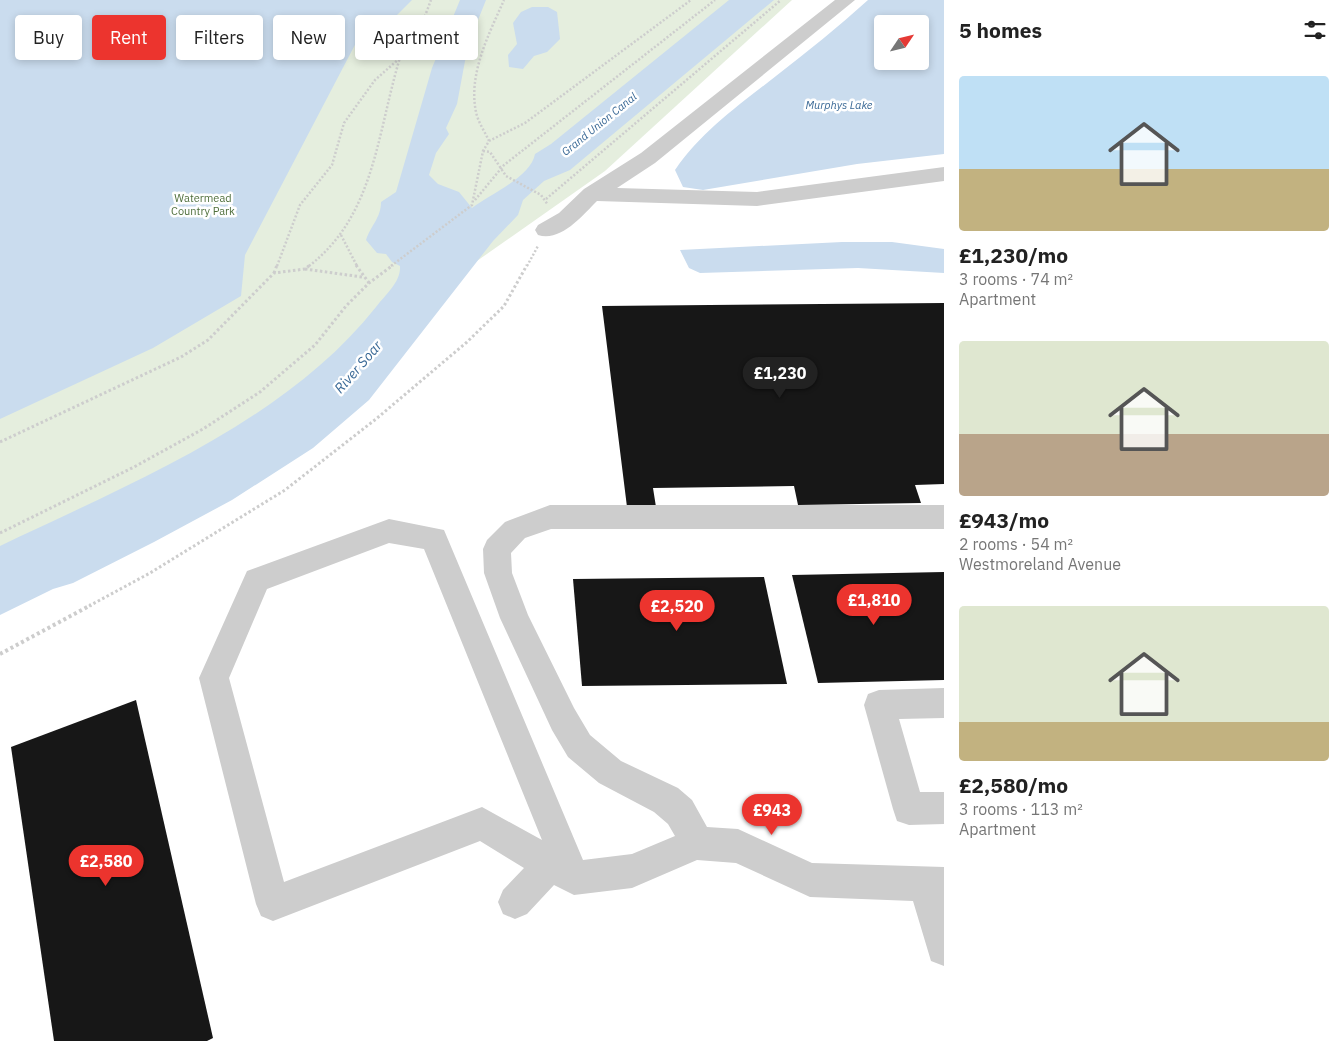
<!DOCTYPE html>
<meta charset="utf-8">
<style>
:root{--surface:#fff;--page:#f6f6f6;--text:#222;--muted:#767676;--accent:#ec342e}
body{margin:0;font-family:"IBM Plex Sans",sans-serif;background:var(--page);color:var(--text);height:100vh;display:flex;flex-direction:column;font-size:19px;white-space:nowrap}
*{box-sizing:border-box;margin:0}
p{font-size:16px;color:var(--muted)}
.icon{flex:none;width:28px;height:28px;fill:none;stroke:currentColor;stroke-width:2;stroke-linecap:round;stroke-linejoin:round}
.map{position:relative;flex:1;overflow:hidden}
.sheet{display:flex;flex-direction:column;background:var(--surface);width:400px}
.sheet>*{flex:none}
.guide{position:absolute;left:15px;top:15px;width:475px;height:45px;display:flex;gap:10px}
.needle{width:32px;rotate:55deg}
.controls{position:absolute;left:874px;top:15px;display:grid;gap:10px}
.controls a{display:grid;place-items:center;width:55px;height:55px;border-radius:5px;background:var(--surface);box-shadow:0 2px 8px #0003;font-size:25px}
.price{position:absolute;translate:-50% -42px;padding:0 11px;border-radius:18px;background:var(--accent);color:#fff;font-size:16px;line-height:32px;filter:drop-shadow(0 1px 2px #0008)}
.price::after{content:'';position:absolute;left:50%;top:30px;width:15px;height:11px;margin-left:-8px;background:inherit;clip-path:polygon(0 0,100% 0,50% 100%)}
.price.selected{background:#222;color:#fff}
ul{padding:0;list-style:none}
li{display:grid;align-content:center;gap:10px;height:265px;padding:0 15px}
li span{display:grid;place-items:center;height:155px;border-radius:5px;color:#555}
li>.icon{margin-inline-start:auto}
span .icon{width:90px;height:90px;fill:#fffc;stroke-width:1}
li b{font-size:21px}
h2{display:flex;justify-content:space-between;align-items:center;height:60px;padding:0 15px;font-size:21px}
.pill{padding:0 18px;border-radius:5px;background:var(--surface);box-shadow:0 2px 8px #0003;font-size:18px;line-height:45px}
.pill.selected{background:var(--accent);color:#fff}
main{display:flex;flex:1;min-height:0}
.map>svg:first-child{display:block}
.green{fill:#e5eede}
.water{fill:#cadcee;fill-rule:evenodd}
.building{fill:#171717}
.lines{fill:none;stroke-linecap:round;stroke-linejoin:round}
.path-far2{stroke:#cdcdcd;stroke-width:2.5;stroke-dasharray:2 2;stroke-linecap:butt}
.path-far1{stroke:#cdcdcd;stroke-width:3;stroke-dasharray:2.5 2.5;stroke-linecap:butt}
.path{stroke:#cdcdcd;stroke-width:4;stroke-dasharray:3 3;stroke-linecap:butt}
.minor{fill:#cdcdcd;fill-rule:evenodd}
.labels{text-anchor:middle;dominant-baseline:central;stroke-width:5;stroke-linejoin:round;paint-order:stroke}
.far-water-label{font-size:11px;font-style:italic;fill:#3a6996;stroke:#fff}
.far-park-label{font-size:11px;fill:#4e6e3b;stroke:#fff}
.water-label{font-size:14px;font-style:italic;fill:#3a6996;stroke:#fff}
</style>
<main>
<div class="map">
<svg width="944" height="1041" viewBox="0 0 944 1041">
<rect width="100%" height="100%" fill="#fff"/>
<!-- green -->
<path class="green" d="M0 0H792L605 171 0 596Z"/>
<!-- water -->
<g class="water">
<path d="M0 0H412L396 16 358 39 245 255 241 296 153 348 0 419Z"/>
<path d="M460 0H486L468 45 457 104 446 128 449 134 436 153 429 175 438 184 459 192 472 208C490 194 531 177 535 154L551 144 729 0H774L570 170 544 181 523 200 518 215 493 241 369 400 313 448 232 500 154 542 73 583 53 589 0 615V546C129 484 285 422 376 307 386 294 401 282 400 266L392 262 386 254 377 253 366 240C371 225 381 218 381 202L396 192 432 68Z"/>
<path d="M868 0H944V154L857 164 703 190 683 187 675 170C702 131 739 105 776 76 807 52 838 27 868 0ZM882 24H920V61H882Z"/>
<path d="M532 7H548L557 12 560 39 547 52 534 56 523 69 509 67 508 55 517 44 513 23 521 12Z"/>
<path d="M842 242H892L944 249V273L858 268 700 273 689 268 680 250Z"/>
</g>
<!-- building -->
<g class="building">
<path d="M944 303V484L915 485 921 503 798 505 794 486 653 488 656 507H627L602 306Z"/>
<path d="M944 572V680L818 683 792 575Z"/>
<path d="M764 577 787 684 582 686 573 579Z"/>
<path d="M136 700 213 1038 207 1041H54L11 747Z"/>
</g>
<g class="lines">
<!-- path-far2 -->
<g class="path-far2">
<path d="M489 141C485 132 478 122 476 112 468 74 489 34 504 0"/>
<path d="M483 151 490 152 506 176 541 195 548 205"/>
<path d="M546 199 781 0"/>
<path d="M475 200 504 165 715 0"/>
<path d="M341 235 357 266"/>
<path d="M277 266 300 205 332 165 344 123 375 80 400 58"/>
<path d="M309 266C374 216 377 135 399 61 403 48 414 36 420 25 425 17 428 8 431 0"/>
<path d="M391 266 472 205 483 151 489 141 525 123 691 0"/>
<path d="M527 266 538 246"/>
</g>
<!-- path-far1 -->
<g class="path-far1">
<path d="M356 265 369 283"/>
<path d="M305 269 362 277"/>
<path d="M274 273 277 265"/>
<path d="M0 442 181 357 208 340 274 273 305 269 310 265"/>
<path d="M0 533 134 467 203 429 260 392 315 345 346 306 369 283 393 265"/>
<path d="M89 606 150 573 285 490 376 419 467 342 504 306 527 265"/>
</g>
<!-- path -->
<path class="path" d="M0 654 91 605"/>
<!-- minor -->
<g class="minor">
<path d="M835 0H855L655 163 617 188 757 192 944 167V181L757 206 597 201C582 216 561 242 538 235L535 230 538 225 559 213 584 189 641 153Z"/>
<path d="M550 505H944V529H551L525 538 511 553 512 573 528 615 574 708 590 735 621 761 678 788 692 800 707 827 738 829 812 863 944 867V966L931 961 913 901 810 897 736 863 697 860 632 888 574 895 554 885 527 914 515 919 503 914 498 902 503 890 524 868 480 841 273 921 261 916 256 904 199 678 247 571 389 519 444 530 583 860 632 854 675 836 668 824 654 812 599 783 568 757 552 730 500 618 484 573 483 549 487 540 505 522ZM389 543 424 549 542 840 482 807 284 882 229 678 267 589Z"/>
<path d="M944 688V718L899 719 920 792H944V824L909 825 897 821 893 809 864 705 868 694 879 690Z"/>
</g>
</g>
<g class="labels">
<!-- far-water labels -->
<g class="far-water-label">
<text x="839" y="105">Murphys Lake</text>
<text transform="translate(599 124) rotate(-39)">Grand Union Canal</text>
</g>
<!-- far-park labels -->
<g class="far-park-label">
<text x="203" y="198">Watermead<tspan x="203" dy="13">Country Park</tspan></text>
</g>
<!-- water labels -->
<g class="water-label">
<text transform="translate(358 367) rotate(-49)">River Soar</text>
</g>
</g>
</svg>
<div class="controls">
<a><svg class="needle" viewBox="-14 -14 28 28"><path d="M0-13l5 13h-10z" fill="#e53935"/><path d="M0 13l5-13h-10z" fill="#767676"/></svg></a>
</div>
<b class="price selected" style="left:780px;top:399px">£1,230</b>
<b class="price" style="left:874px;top:626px">£1,810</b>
<b class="price" style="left:677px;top:632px">£2,520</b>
<b class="price" style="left:772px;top:836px">£943</b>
<b class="price" style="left:106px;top:887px">£2,580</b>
<div class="guide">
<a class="pill">Buy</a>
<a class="pill selected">Rent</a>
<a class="pill">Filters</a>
<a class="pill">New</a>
<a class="pill">Apartment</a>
</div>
</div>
<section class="sheet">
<h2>5 homes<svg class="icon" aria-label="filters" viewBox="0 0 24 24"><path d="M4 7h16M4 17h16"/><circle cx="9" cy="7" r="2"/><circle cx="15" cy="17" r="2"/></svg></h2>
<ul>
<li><span style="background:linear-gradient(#bfe0f5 60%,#c2b280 0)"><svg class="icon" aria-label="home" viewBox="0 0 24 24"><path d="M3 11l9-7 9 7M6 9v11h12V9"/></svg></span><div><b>£1,230/mo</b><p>3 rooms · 74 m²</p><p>Apartment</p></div></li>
<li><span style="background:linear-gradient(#dfe7d0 60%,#b9a48a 0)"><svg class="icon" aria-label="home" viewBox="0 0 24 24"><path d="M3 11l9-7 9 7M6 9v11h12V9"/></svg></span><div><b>£943/mo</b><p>2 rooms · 54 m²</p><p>Westmoreland Avenue</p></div></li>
<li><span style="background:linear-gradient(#dfe7d0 75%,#c2b280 0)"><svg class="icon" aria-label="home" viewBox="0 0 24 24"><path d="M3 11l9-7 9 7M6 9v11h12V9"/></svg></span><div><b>£2,580/mo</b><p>3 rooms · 113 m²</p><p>Apartment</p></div></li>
</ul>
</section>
</main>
